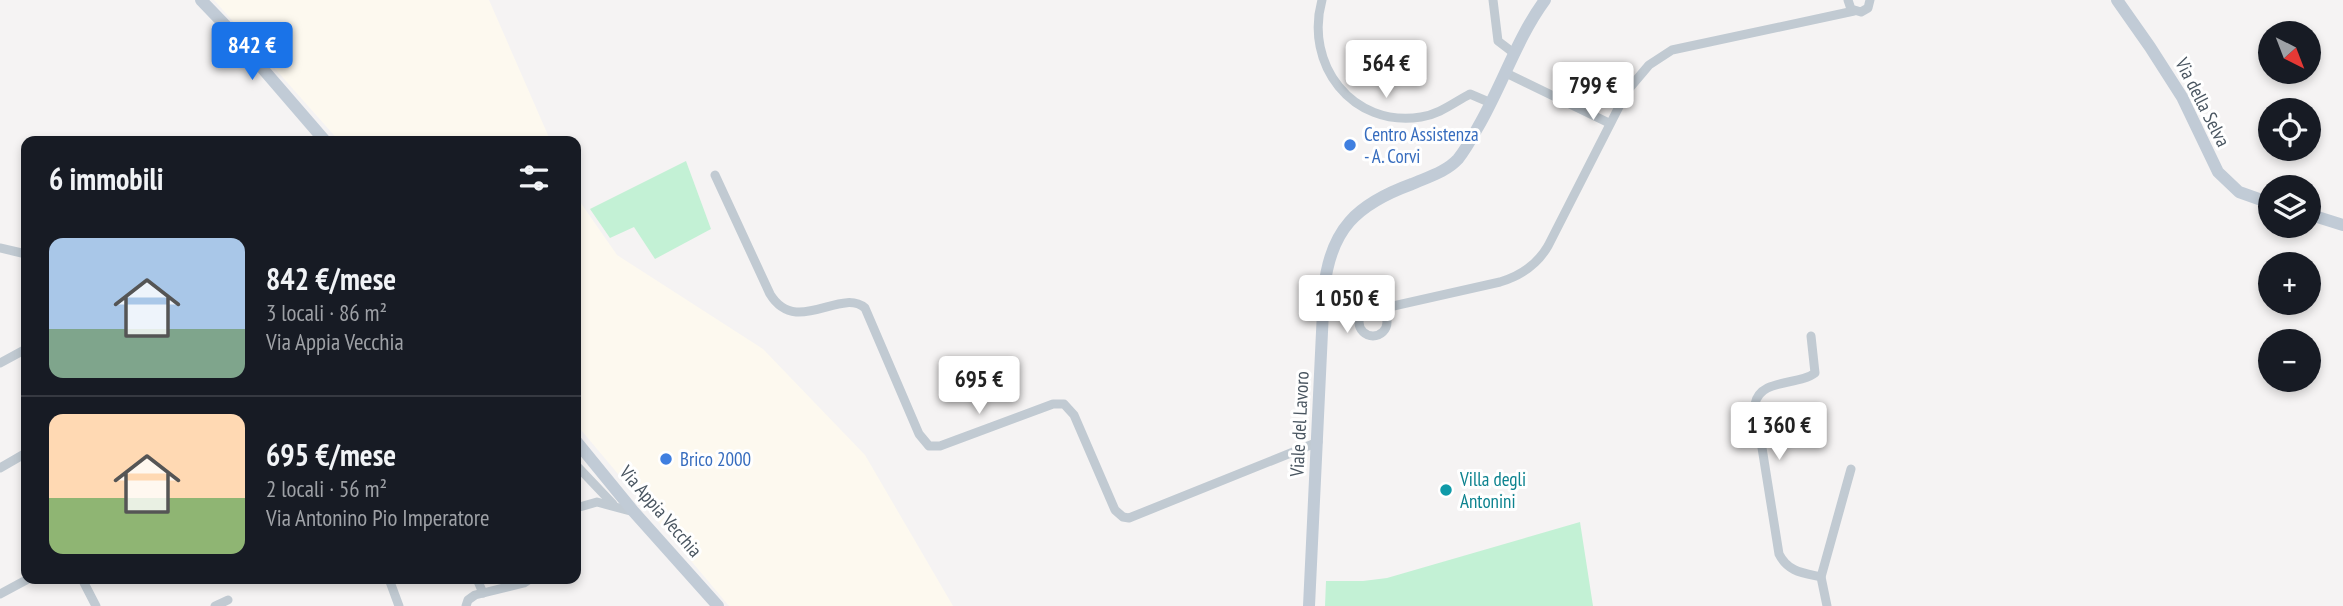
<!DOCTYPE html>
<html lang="it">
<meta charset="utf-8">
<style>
:root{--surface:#171b24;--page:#242831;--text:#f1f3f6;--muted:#9ea1a6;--line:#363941;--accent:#1a73e8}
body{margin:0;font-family:"PT Sans Narrow",sans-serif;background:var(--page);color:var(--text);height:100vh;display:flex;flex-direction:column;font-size:26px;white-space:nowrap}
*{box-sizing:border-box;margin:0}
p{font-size:23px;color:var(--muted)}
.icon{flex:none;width:38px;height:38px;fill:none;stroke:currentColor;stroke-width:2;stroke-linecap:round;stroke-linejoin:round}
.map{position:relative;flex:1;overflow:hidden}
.sheet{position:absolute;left:21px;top:136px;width:560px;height:448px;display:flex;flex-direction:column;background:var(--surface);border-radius:14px;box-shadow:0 4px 10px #0003}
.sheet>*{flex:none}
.needle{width:46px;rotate:138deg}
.controls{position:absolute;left:2258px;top:21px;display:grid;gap:14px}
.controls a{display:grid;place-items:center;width:63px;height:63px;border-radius:50%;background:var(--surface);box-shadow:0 4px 10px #0003;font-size:35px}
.price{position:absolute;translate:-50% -60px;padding:0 16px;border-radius:7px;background:#fff;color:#222;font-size:23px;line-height:46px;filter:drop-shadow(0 2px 4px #0008)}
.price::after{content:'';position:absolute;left:50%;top:42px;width:21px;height:16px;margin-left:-10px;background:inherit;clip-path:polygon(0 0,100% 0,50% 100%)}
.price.selected{background:var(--accent);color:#fff}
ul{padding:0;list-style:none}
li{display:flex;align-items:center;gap:21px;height:175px;padding:0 28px}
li+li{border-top:2px solid var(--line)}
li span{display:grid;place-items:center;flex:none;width:196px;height:140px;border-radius:14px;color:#555}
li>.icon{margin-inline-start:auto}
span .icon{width:84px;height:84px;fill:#fffc;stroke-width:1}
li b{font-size:30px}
h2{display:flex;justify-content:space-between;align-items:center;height:84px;padding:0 28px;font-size:30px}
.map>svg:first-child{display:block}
.commercial{fill:#fdf9ef}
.green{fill:#c3f1d5}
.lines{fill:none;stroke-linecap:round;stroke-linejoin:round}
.street{stroke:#c1cad2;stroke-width:9}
.secondary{stroke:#c1cbd6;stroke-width:12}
.shop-dot{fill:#3f7fe0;stroke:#fff;stroke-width:2.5}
.culture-dot{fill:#0f9aa8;stroke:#fff;stroke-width:2.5}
.labels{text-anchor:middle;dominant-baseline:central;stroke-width:6;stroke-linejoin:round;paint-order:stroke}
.street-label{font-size:19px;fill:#4a5661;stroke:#fff}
.shop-label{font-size:19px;fill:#366cbe;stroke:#fff;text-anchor:start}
.culture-label{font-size:19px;fill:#0d838f;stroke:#fff;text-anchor:start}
</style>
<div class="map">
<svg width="2343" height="606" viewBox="0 0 2343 606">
<rect width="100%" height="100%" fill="#f5f3f3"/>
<!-- commercial -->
<g class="commercial">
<path d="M214 0H489L551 142H340Z"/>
<path d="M576 196 617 255 763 349 865 455 953 606H729L576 424Z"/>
</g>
<!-- green -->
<g class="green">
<path d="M686 161 711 229 655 259 634 227 610 238 590 209Z"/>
<path d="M1580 522 1593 606H1325L1326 581H1363L1387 578Z"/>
</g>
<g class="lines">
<!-- street -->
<g class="street">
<path d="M1322 0C1304 64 1352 128 1421 117 1440 114 1453 103 1470 94L1491 103"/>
<path d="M1493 0 1498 41 1515 54"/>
<path d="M1848 0 1851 9 1861 12 1868 8 1870 0"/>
<path d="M1506 73 1609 123"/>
<path d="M715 175 770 294C796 337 841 287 865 308L919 434 929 446H940L1053 404H1064L1074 415 1115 510 1123 517 1129 518 1318 442"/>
<path d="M0 248 26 254"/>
<circle cx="1373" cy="322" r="14"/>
<path d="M1380 309 1500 282C1520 276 1537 265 1548 246L1627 91 1649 65 1672 50 1854 11"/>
<path d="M1811 336 1815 373C1798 386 1760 378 1755 404L1779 554C1788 572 1803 573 1821 577L1827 606"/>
<path d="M0 363 26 349"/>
<path d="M576 465 613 504"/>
<path d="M0 468 26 453"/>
<path d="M576 508 597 502 634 512"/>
<path d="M1821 577 1851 469"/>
<path d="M82 579 96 606"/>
<path d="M389 579 399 606"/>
<path d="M477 579 483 593"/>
<path d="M0 594 28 579"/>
<path d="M215 606 228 600"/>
<path d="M466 606 468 600 475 595 524 583 530 579"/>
</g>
<!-- secondary -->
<g class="secondary">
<path d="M201 0 225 25 326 142"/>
<path d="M2117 0 2150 47 2182 97 2218 172 2239 192 2270 203"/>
<path d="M2308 214 2343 225"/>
<path d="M576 441 634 512 718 606"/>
<path d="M1309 606 1324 290C1330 229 1357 204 1412 184 1428 177 1446 172 1458 159 1466 149 1472 138 1478 127 1502 86 1517 38 1545 0"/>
</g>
</g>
<!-- markers -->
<g class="shop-dot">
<circle cx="1350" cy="145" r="7"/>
<circle cx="666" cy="459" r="7"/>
</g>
<circle class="culture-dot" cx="1446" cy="490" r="7"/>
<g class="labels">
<!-- street labels -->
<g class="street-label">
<text transform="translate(2203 102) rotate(63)">Via della Selva</text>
<text transform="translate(1299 424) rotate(-87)">Viale del Lavoro</text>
<text transform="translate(661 511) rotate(49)">Via Appia Vecchia</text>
</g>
<!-- shop labels -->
<g class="shop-label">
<text x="1364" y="134">Centro Assistenza<tspan x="1364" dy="22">- A. Corvi</tspan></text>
<text x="680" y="459">Brico 2000</text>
</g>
<!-- culture labels -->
<g class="culture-label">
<text x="1460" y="479">Villa degli<tspan x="1460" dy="22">Antonini</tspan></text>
</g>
</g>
</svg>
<div class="controls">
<a><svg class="needle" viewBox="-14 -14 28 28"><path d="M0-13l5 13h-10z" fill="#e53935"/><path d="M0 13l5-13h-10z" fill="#9ea1a6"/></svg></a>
<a><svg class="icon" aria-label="locate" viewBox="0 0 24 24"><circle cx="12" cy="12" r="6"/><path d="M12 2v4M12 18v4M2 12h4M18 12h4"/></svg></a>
<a><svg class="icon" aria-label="layers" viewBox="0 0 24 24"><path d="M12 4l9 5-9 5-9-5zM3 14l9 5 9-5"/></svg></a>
<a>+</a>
<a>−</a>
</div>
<b class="price selected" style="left:252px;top:82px">842 €</b>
<b class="price" style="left:1386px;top:100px">564 €</b>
<b class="price" style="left:1593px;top:122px">799 €</b>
<b class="price" style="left:1347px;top:335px">1 050 €</b>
<b class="price" style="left:979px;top:416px">695 €</b>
<b class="price" style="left:1779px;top:462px">1 360 €</b>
<section class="sheet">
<h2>6 immobili<svg class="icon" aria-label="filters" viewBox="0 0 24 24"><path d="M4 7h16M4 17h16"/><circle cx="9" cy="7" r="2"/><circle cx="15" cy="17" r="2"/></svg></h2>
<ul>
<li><span style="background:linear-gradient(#a9c7e8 65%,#7fa58c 0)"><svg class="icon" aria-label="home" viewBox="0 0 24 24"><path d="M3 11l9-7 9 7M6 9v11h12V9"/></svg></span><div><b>842 €/mese</b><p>3 locali · 86 m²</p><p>Via Appia Vecchia</p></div></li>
<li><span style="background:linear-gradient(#ffd9b3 60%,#8fb573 0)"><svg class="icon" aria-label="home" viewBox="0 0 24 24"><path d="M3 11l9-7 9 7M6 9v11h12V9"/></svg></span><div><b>695 €/mese</b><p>2 locali · 56 m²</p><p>Via Antonino Pio Imperatore</p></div></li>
</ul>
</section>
</div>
